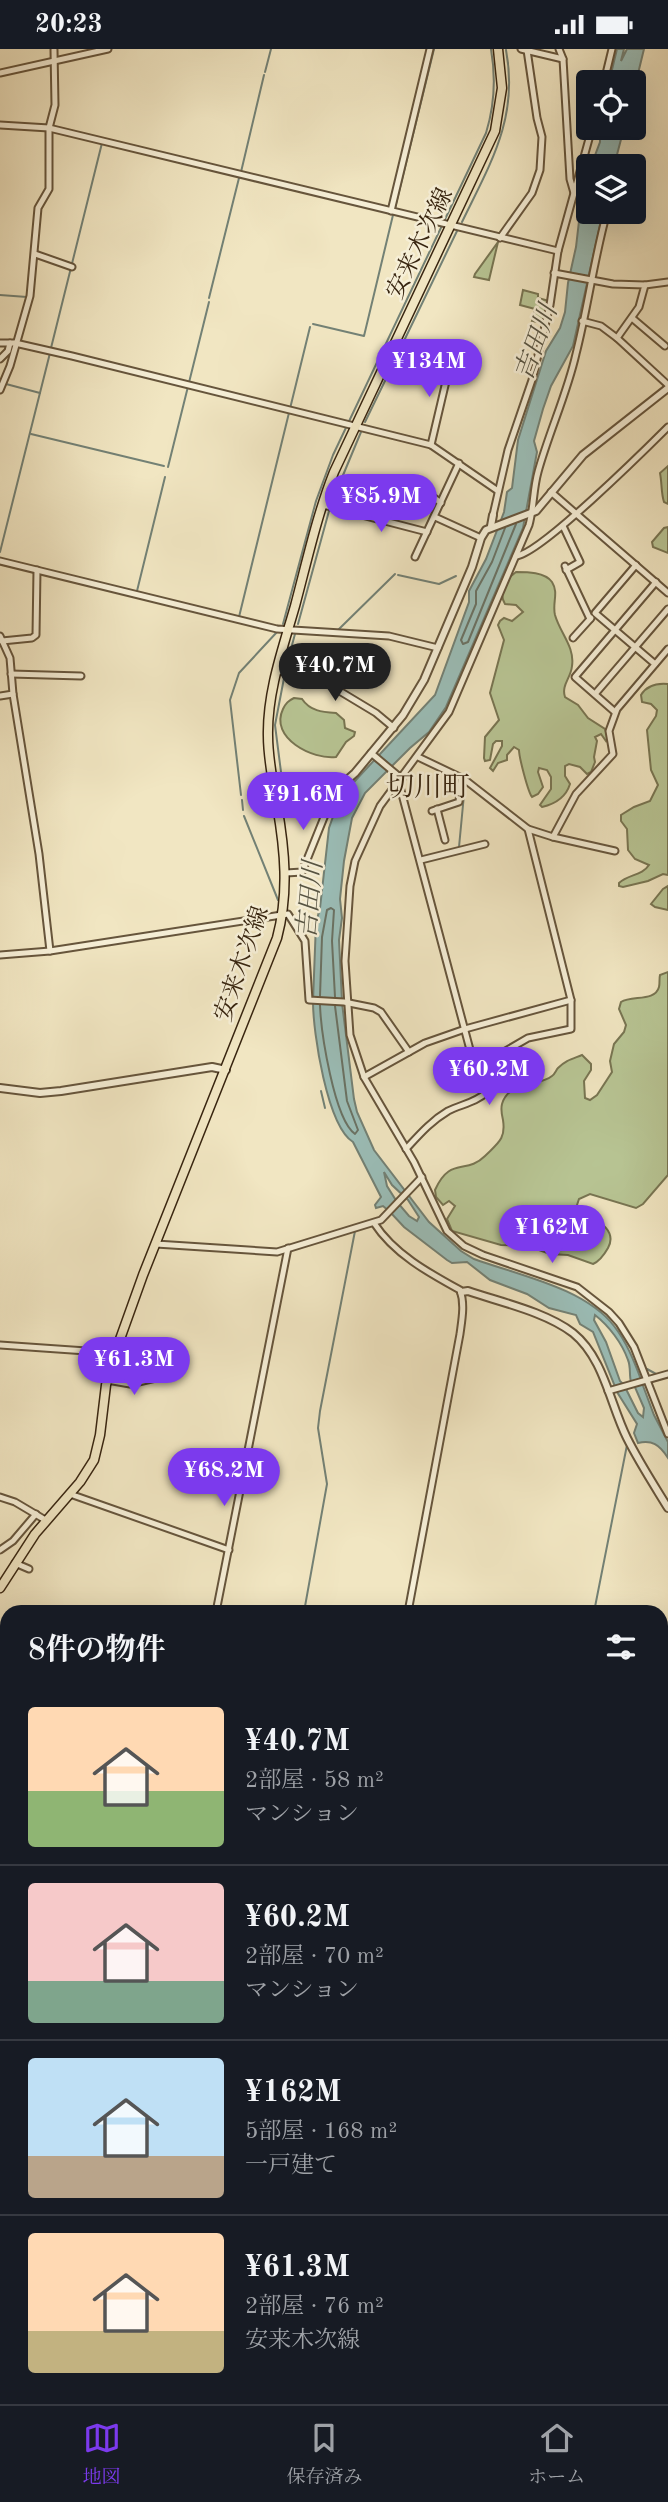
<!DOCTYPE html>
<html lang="ja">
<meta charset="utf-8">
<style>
:root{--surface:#171b24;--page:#242831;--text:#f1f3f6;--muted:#9ea1a6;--line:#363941;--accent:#7c3aed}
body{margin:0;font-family:"Old Standard TT","Noto Serif JP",serif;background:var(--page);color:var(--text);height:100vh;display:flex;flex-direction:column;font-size:26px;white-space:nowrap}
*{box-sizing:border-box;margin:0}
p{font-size:23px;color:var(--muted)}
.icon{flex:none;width:38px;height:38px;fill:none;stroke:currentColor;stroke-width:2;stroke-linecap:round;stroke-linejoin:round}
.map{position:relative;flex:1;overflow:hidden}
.drawer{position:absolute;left:0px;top:1556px;width:668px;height:800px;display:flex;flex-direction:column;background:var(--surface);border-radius:21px 21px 0 0;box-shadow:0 7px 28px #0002}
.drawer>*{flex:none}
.controls{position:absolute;left:576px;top:21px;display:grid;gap:14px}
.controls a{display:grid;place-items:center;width:70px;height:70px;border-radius:7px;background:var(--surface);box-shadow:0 7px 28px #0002;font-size:35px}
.price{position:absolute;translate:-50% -60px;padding:0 16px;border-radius:24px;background:var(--accent);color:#fff;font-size:23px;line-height:46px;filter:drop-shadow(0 2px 4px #0008)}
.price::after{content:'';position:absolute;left:50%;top:42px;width:21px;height:16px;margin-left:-10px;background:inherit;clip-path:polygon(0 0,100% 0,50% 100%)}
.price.on{background:#222;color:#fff}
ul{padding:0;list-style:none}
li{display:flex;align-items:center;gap:21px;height:175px;padding:0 28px}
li+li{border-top:2px solid var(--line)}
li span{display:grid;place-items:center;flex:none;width:196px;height:140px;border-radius:7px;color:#555}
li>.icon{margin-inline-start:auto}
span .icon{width:84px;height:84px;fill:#fffc;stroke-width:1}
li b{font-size:30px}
h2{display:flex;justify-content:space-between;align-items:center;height:84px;padding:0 28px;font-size:30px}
.status{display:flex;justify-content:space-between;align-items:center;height:49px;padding:0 35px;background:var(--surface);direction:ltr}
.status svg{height:19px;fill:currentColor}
.tab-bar{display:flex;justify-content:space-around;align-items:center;height:98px;border-top:2px solid var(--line);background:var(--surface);font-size:19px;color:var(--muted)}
.tab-bar a{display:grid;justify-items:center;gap:4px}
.tab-bar .on{color:var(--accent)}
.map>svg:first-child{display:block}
.green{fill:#b8c594;stroke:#787552;stroke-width:2}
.water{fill:#9bbeb8;stroke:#738175;stroke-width:2}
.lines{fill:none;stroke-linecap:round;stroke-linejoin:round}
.shore{stroke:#6a7264;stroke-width:2}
.stream{stroke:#738175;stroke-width:2}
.minor-casing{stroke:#66553c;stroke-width:9}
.tertiary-casing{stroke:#66553c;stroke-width:10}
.secondary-casing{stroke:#382510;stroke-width:10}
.primary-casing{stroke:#382510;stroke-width:11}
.minor{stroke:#f6efd7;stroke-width:5}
.tertiary{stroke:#f6efd7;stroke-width:6}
.secondary{stroke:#f6efd7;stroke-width:7}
.primary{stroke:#f1e6c2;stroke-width:8}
.labels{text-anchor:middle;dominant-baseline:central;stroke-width:5;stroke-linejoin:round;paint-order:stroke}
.street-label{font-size:24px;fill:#382510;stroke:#f6efd7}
.water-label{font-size:26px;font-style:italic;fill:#565342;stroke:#f6efd7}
.quarter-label{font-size:28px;fill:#382510;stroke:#f6efd7}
</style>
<div class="status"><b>20:23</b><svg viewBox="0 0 49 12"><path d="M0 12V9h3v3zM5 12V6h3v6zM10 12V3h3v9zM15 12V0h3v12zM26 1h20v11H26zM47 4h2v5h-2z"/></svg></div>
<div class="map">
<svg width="668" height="2355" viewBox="0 0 668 2355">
<rect width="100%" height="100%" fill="#f1e6c2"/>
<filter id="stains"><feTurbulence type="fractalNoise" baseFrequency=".00286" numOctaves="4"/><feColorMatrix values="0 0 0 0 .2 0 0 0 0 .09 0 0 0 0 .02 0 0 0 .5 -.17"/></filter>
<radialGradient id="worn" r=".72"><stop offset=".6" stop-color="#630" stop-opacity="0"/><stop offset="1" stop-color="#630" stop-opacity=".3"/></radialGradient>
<!-- green -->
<g class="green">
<path d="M498 193 489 231 474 228 475 225Z"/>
<path d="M523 241 538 245V249L549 252 543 274 532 272 535 260 520 256Z"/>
<path d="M668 417V455L664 453C661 444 662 434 660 424Z"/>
<path d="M668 478V504L653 498 652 493 664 479Z"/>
<path d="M516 523C527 523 545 523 552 533 559 544 552 554 555 566 560 584 575 598 572 617 571 629 561 636 565 648L578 656 588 669 605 680 608 688 606 692 601 685 595 688 597 692 594 708 595 713 591 723 587 725 580 718 569 715 565 717V727L570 735C566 748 555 755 542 758L540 756 551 740V728L547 721 539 719 538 723 543 738 538 745 532 748C528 743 519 708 519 701L514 698 507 706V711L498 714 493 722 490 719 502 697V692H496L493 695 490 711 485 712 484 709 485 688 499 671 490 644 504 591 498 576 500 572 504 569 512 572 523 563 516 556 505 555C498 544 506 530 516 523Z"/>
<path d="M668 635V826L663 825 648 832 623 838 619 837V834C628 825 642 827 649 816L635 810 628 801 627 780 621 772V766L634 758 650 752 658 736 651 721 647 681 656 667 657 661 651 655 642 653 641 646C647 636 657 634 668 635Z"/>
<path d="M294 649 302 650C310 662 322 663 336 664L344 671 345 679 355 683 354 687 346 693 336 708C313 711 269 689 283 660 286 654 288 652 294 649Z"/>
<path d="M668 837V861L655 858 651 855 663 840Z"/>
<path d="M668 923V1126L643 1155 636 1159 590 1145 579 1150 577 1156 578 1160C592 1169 619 1179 608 1199 604 1206 600 1212 593 1215L568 1206 550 1205 528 1197 501 1196 452 1182 447 1170 455 1157 449 1152 443 1156 436 1148 435 1141C450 1107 466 1126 485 1107 498 1094 506 1090 503 1071 502 1067 501 1059 502 1055 509 1031 539 1038 552 1027 555 1025 556 1021 558 1019 566 1011 572 1010 582 1006L591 1015V1021L584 1032 585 1049 590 1051 597 1046 612 1023 610 1012 614 995 624 983 626 976 619 960 621 953C632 946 655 953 659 938 660 934 659 930 660 926Z"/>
<path d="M7 2127V2174L0 2159V2132Z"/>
<path d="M0 2177 7 2186V2224L5 2206 0 2203Z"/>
<path d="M0 2273 7 2280V2348L116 2349V2355H31L29 2353 26 2355H0Z"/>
</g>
<!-- water -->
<g class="water">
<path d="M617 0H624L621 12 627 0H644L634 41V33H618L619 25 615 33H609Z"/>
<path d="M600 79H624L614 117H591L600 93Z"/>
<path d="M588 133V163H603L573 297 551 337 543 360 534 392 537 403 523 479 446 658 429 683 410 699 365 744 352 769 344 812 340 850 342 869 339 891 342 952H313L316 874 320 859 329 779 335 762 353 734 435 646 469 553V542L486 510 504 463 507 443 512 439 518 391 546 302 560 279 565 263 568 234 576 198 579 172 578 157 584 150Z"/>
<path d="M313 953 342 954 354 1050 357 1063 374 1101 429 1173 461 1202 474 1210C518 1226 585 1239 614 1277 628 1295 635 1315 642 1333H631C629 1326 631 1318 628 1311 622 1294 609 1277 595 1266L594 1271 606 1293 620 1332 625 1337 616 1340 593 1283 580 1275 576 1266 549 1259 527 1245 490 1231 467 1213 452 1214 447 1211 404 1178 390 1163 398 1154 409 1167 417 1172 419 1168 408 1151 392 1136 384 1123 387 1137 397 1153 389 1162 383 1157 376 1159 375 1156 381 1148 353 1093C327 1077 313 983 313 953Z"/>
<path d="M642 1334 654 1366 668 1393V1409C659 1395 652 1391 638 1394L634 1384 637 1375 617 1343 616 1341 625 1338 638 1364 643 1368 644 1359 634 1336Z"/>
</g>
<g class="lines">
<!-- shore -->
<g class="shore">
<path d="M505 479 492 513 476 542V555L461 591 463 595 468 593 516 475"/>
<path d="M320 947 322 888 327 861 331 859 334 861 332 892 335 948"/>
<path d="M320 956C321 983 334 1070 355 1085L358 1081 347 1052 335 957"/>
</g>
<!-- stream -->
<g class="stream">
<path d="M265 23 271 0"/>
<path d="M241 123 264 26"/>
<path d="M395 159 434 0"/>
<path d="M462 173C490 115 519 69 506 1"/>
<path d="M0 246 27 248"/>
<path d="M209 249 239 129"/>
<path d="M313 275 364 287 393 166"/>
<path d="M402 296 457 182"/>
<path d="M51 299 102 94"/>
<path d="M9 305 13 297"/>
<path d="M6 335 40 344"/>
<path d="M365 373 400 301"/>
<path d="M31 385 164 417"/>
<path d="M168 418 209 253"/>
<path d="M331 455 361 383"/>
<path d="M0 503 50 304"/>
<path d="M398 526 439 535 456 527"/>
<path d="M137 542 165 428"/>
<path d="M239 568 310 278"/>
<path d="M283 575 316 452 333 406 486 84C495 55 496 29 491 0"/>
<path d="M298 575 329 462"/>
<path d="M338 581 395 525"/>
<path d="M286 618 295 585"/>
<path d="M281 723 275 676 285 624"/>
<path d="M241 746 230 651 239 624 277 583"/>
<path d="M242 751 243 761"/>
<path d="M244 767 278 851"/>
<path d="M459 798 465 735"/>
<path d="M321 1042 325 1059"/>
<path d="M647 1320 658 1326"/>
<path d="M304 1563 327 1435 318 1379 320 1362 355 1182"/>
<path d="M594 1563 627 1396"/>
<path d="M662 2305 668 2306"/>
<path d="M444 2348V2355"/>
<path d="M441 2355 443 2348"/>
<path d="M475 2355 483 2348"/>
</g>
<!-- minor casing -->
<g class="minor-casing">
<g id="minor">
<path d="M521 0 563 10"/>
<path d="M559 0 563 10 570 130 574 144"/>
<path d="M0 24 108 0"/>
<path d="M604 33 612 0"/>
<path d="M0 76 49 79 558 202"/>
<path d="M391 162 430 0"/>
<path d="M607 163C594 210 588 258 576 305 567 345 549 383 538 423 533 441 534 458 529 476L449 663 380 757 355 812 350 837 345 912 350 986 364 1028 414 1113 447 1182 464 1197 483 1206 577 1238 609 1263 619 1274 634 1298 668 1385"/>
<path d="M500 189 532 144 540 121 542 88 537 69 527 1"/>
<path d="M35 205 72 218"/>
<path d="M554 224 613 235 645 236 639 258 617 289 668 336"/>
<path d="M645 236 668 233"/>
<path d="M632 269 665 297"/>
<path d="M582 272 601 277 617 289"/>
<path d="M0 294H15L72 307 431 396 498 442"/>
<path d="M0 310 8 302 10 294"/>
<path d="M0 341 10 317 30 247 38 159 49 140V79L55 56 54 1"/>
<path d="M431 396 451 311"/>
<path d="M425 442 441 454"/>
<path d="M551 443 668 544"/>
<path d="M323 456 427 483"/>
<path d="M493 466 508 401 532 331 550 256 558 202 592 79"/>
<path d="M435 468 481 489"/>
<path d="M563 477 580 513 566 521"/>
<path d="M516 507C539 506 646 400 668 378"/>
<path d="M415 508 459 414"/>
<path d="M0 512 277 580 389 587 438 599"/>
<path d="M636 516 595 564 655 615"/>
<path d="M565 517 590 570"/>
<path d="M0 587 10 609 13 645 39 805 50 902"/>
<path d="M573 589 591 569"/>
<path d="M2 592 32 589 36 586 37 521"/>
<path d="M277 622 308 623 376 664 394 679"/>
<path d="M11 625 81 627"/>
<path d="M595 645 668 560"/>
<path d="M0 647 13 645"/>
<path d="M615 663 575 628 656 533"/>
<path d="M371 704 402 730"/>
<path d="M418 708 464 730 528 780 553 788 576 745 613 705 609 682 617 660 668 600"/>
<path d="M399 734 473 1012 487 1043C475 1054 462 1055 448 1062 431 1072 419 1086 406 1100"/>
<path d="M437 760 445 791"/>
<path d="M432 762 459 753 461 729"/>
<path d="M553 788 615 802"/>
<path d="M421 811 485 795"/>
<path d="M286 824 302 823 331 751 329 744"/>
<path d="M0 906 50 902 288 865 305 892 309 951 344 953 374 959 381 963 409 1003"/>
<path d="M476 1019 528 989 571 980V951"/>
<path d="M364 1028 425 994 465 980 571 951 528 780"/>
<path d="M374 1174C394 1205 429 1224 460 1241 465 1255 462 1270 460 1285L408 1563"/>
<path d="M156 1195 277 1203 381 1171 422 1128"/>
<path d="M0 1296 115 1304"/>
<path d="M107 1331 130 1335 160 1328"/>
<path d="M608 1342 668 1325"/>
<path d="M70 1445 229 1501"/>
<path d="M0 1448 15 1453 47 1472"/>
<path d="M0 1501 13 1492 36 1465"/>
<path d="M15 1514 29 1520"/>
<path d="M216 1563 288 1199"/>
<path d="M0 1677 7 1679"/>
<path d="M0 1768H7"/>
<path d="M0 1944 7 1945"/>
<path d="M0 2119H7"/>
<path d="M0 2241 7 2244"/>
<path d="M662 2332 666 2310"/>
<path d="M220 2348 221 2355"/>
<path d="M256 2348V2355"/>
<path d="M496 2348 498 2355"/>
<path d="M174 2355 175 2348"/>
<path d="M367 2355 369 2348"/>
<path d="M403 2355V2348"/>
<path d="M657 2355 658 2348"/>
</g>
</g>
<!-- tertiary casing -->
<g class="tertiary-casing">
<g id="tertiary">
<path d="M491 477 493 466"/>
<path d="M277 757 317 749 337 740 355 724 403 666 424 631 472 518 481 489 486 481 536 462 583 406 668 339"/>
<path d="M0 1039 40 1044 61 1042 212 1018 226 1021"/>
<path d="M461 1243 468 1242C500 1253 546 1263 573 1284 604 1309 610 1355 627 1389 639 1413 654 1436 668 1459"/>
<path d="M0 1856H7"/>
<path d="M662 1961H668"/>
<path d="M0 1988H7"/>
</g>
</g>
<!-- secondary casing -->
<g class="secondary-casing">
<g id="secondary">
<path d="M662 2309 668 2310"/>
<path d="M481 2355 489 2348"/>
</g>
</g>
<!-- primary casing -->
<g class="primary-casing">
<path id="primary" d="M0 1539 35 1485 80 1433 94 1411 100 1386 106 1336 115 1304 143 1226 277 889C289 844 285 802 277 756 273 734 268 710 268 687 267 643 283 599 295 557 307 512 317 466 334 423L495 82 502 39 498 0"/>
</g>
<!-- minor -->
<use href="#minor" class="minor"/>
<!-- tertiary -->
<use href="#tertiary" class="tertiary"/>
<!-- secondary -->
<use href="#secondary" class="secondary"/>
<!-- primary -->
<use href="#primary" class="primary"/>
</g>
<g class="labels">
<!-- street labels -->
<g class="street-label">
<text transform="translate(421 195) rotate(-64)">安来木次線</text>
<text transform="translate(243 915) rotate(-71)">安来木次線</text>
</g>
<!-- water labels -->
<g class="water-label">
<text transform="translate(537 294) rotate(-70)">吉田川</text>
<text transform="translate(311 851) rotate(-85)">吉田川</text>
</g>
<!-- quarter labels -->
<g class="quarter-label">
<text x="428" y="740">切川町</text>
</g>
</g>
<rect width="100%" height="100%" filter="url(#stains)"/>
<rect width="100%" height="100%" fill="url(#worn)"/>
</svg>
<div class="controls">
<a><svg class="icon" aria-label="locate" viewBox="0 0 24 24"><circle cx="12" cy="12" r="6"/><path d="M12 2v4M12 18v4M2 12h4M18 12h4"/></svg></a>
<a><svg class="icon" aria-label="layers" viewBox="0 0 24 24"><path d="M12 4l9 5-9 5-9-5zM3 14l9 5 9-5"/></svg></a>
</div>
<b class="price" style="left:429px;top:350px">¥134M</b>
<b class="price" style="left:381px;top:485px">¥85.9M</b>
<b class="price on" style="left:335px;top:654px">¥40.7M</b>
<b class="price" style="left:303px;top:783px">¥91.6M</b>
<b class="price" style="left:489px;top:1058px">¥60.2M</b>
<b class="price" style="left:552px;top:1216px">¥162M</b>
<b class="price" style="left:134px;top:1348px">¥61.3M</b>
<b class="price" style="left:224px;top:1459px">¥68.2M</b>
<section class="drawer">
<h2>8件の物件<svg class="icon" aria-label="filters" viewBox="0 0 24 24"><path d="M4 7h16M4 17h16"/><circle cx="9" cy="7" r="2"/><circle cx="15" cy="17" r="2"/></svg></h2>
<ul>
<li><span style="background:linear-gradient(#ffd9b3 60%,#8fb573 0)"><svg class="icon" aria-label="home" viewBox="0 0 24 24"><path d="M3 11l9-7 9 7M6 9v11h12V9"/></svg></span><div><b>¥40.7M</b><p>2部屋 · 58 m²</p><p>マンション</p></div></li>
<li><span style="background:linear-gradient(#f6c9c9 70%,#7fa58c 0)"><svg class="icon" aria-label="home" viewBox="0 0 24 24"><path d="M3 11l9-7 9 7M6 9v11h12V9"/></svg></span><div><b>¥60.2M</b><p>2部屋 · 70 m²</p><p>マンション</p></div></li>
<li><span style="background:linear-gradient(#bfe0f5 70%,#b9a48a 0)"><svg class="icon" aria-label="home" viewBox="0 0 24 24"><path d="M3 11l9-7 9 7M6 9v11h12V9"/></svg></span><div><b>¥162M</b><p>5部屋 · 168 m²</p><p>一戸建て</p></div></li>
<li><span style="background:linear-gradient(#ffd9b3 70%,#c2b280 0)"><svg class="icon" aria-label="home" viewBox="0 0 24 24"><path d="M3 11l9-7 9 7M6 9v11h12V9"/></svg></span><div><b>¥61.3M</b><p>2部屋 · 76 m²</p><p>安来木次線</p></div></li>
</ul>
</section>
</div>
<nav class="tab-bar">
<a class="on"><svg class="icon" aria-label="map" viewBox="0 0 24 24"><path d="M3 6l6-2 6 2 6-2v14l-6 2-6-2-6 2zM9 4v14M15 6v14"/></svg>地図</a>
<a><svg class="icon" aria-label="saved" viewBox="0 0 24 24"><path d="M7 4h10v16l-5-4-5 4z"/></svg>保存済み</a>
<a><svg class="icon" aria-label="home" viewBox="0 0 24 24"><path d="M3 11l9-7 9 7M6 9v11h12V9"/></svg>ホーム</a>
</nav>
